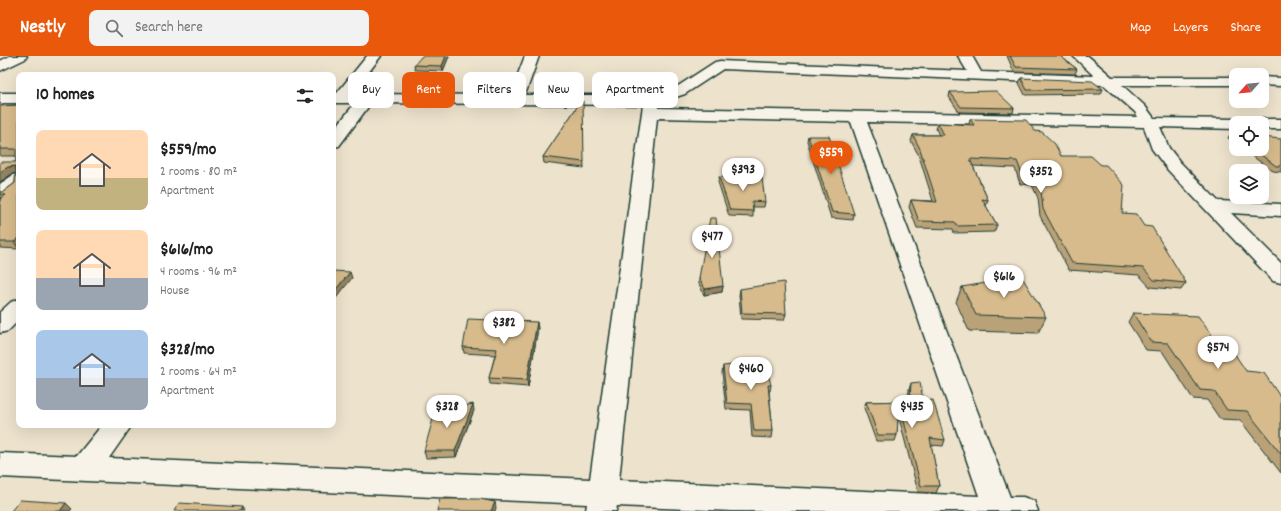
<!DOCTYPE html>
<meta charset="utf-8">
<style>
:root{--surface:#fff;--page:#f2f2f2;--text:#222;--muted:#767676;--accent:#ea580c}
body{margin:0;font-family:Dekko,sans-serif;background:var(--page);color:var(--text);height:100vh;display:flex;flex-direction:column;font-size:15px;white-space:nowrap}
*{box-sizing:border-box;margin:0}
p{font-size:13px;color:var(--muted)}
.icon{flex:none;width:22px;height:22px;fill:none;stroke:currentColor;stroke-width:2;stroke-linecap:round;stroke-linejoin:round}
.map{position:relative;flex:1;overflow:hidden}
.panel{position:absolute;left:16px;top:16px;width:320px;height:356px;display:flex;flex-direction:column;background:var(--surface);border-radius:8px;box-shadow:0 4px 16px #0002}
.panel>*{flex:none}
.guide{position:absolute;left:348px;top:16px;width:380px;height:36px;display:flex;gap:8px}
.needle{width:26px;rotate:243deg}
.fabs{position:absolute;left:1229px;top:12px;display:grid;gap:8px}
.fabs a{display:grid;place-items:center;width:40px;height:40px;border-radius:8px;background:var(--surface);box-shadow:0 4px 16px #0002;font-size:20px}
.price{position:absolute;translate:-50% -34px;padding:0 9px;border-radius:14px;background:#fff;color:#222;font-size:13px;line-height:26px;filter:drop-shadow(0 1px 2px #0008)}
.price::after{content:'';position:absolute;left:50%;top:24px;width:12px;height:9px;margin-left:-6px;background:inherit;clip-path:polygon(0 0,100% 0,50% 100%)}
.price.current{background:var(--accent);color:#fff}
ul{padding:0;list-style:none}
li{display:flex;align-items:center;gap:12px;height:100px;padding:0 20px}
li span{display:grid;place-items:center;flex:none;width:112px;height:80px;border-radius:8px;color:#555}
li>.icon{margin-inline-start:auto}
span .icon{width:48px;height:48px;fill:#fffc;stroke-width:1}
li b{font-size:17px}
h2{display:flex;justify-content:space-between;align-items:center;height:48px;padding:0 20px;font-size:17px}
.tag{padding:0 14px;border-radius:8px;background:var(--surface);box-shadow:0 4px 16px #0002;font-size:14px;line-height:36px}
.tag.current{background:var(--accent);color:#fff}
header{display:flex;align-items:center;gap:24px;box-sizing:border-box;height:56px;padding:0 20px;background:var(--accent);color:#fff}
header strong{font-size:19px}
nav{display:flex;gap:22px;margin-inline-start:auto;font-size:14px}
.search{width:280px;height:36px;background:var(--page);display:flex;align-items:center;gap:10px;box-sizing:border-box;padding:0 14px;border-radius:8px;color:var(--muted);font-size:15px}
.map>svg:first-child{display:block}
.lines{fill:none;stroke-linecap:round;stroke-linejoin:round}
.minor-casing{stroke:#1f3d34;stroke-width:3}
.minor{fill:#f7f3e8;fill-rule:evenodd}
.wall{fill:#b9a178;stroke:#1f3d34}
.shaded-wall{fill:#968362;stroke:#1f3d34}
.building{fill:#d7bb8c;stroke:#1f3d34}
</style>
<header>
<strong>Nestly</strong>
<div class="search"><svg class="icon" aria-label="search" viewBox="0 0 24 24"><circle cx="10" cy="10" r="6"/><path d="M15 15l6 6"/></svg>Search here</div>
<nav><a>Map</a><a>Layers</a><a>Share</a></nav>
</header>
<div class="map">
<svg width="1281" height="455" viewBox="0 0 1281 455">
<rect width="100%" height="100%" fill="#ede2cc"/>
<filter id="ink" filterUnits="userSpaceOnUse"><feTurbulence type="fractalNoise" baseFrequency=".025" numOctaves="2"/><feDisplacementMap in="SourceGraphic" scale="8" xChannelSelector="R" yChannelSelector="G"/><feConvolveMatrix kernelMatrix="1 2 1 2 8 2 1 2 1" color-interpolation-filters="sRGB"/></filter>
<g filter="url(#ink)">
<g class="lines">
<!-- minor casing -->
<g class="minor-casing">
<g id="minor">
<path d="M10 0H27L25 3 0 15V5Z"/>
<path d="M367 0H381L352 38 510 39 525 0H539L525 39H650L675 32 715 6 720 5 967 15 958 0H972L981 16 1094 20 1073 0H1088L1112 21H1236V29H1122L1145 50 1154 62 1236 63 1242 65 1243 67H1236V73L1160 71 1169 92 1180 106 1218 145 1281 148V160L1231 157 1281 207V227L1273 225 1168 114 1152 93 1144 71 867 66 1010 441H1023L1034 445 1038 455H732L617 450 616 455H586L587 448 0 421V397L77 400 102 369H132L109 402 590 423 643 49 371 47 339 90 333 91V75L355 47H333V37H337ZM723 13 1104 29 1135 56 1138 61 658 52V47L685 38ZM657 62 851 66 979 440 619 424Z"/>
<path d="M1262 21 1281 22V30L1262 29Z"/>
<rect x="0" y="37" width="19" height="10"/>
<path d="M1262 63H1281V73H1262V67H1255L1256 65Z"/>
<path d="M19 118V132L7 141 0 143V128L13 119Z"/>
<path d="M19 243V264L8 275 0 277V256L11 246Z"/>
</g>
</g>
<!-- minor -->
<use href="#minor" class="minor"/>
</g>
<!-- wall -->
<g class="wall">
<path d="M449 0 443 15 415 14 414 9Z"/>
<path d="M1007 0H1060L1077 13 1075 18 1014 16Z"/>
<path d="M1021 22 1103 33 1101 38 1025 39 1019 27Z"/>
<path d="M950 36 1014 52 1013 57 959 56 949 41Z"/>
<path d="M581 45 584 112 544 107 543 101Z"/>
<path d="M19 49V193L0 192V136H3L15 127 16 117 12 118 16 106V100H0V50Z"/>
<path d="M970 63 1035 75 1122 157 1144 170 1186 227 1181 234 1150 231 1139 219 1069 214 1040 160 1038 142 1032 129 1020 128 1015 112 973 110 988 144 986 150 997 169 994 176 954 177 953 173 917 172 909 151 911 144 933 145 919 100 911 85 913 79H939L936 73 938 67 969 68Z"/>
<path d="M1231 77 1236 78V88L1228 82Z"/>
<path d="M808 80 854 158 853 164 831 162 807 85Z"/>
<path d="M1281 83V116L1273 115 1242 93H1262Z"/>
<path d="M719 121 765 146 764 151H753V161L729 160 718 126Z"/>
<path d="M699 222 723 230 722 236 704 239 699 228Z"/>
<path d="M962 231 1046 261 1038 277 969 275 956 246Z"/>
<path d="M740 233 786 258 784 264 741 263 739 239Z"/>
<path d="M1133 257 1224 297 1246 315 1281 342V417L1240 364 1220 363 1207 344 1193 343 1162 295 1146 294 1128 266Z"/>
<path d="M538 272 528 331 490 328 489 322 495 299 464 297 463 291Z"/>
<path d="M723 310 771 329 770 335H769L773 375 772 382 752 381 750 354 726 353 722 316Z"/>
<path d="M911 327 923 345 945 384 943 390 931 389 939 430 936 437 918 436 898 358 897 379 895 385H876L864 352 866 346 908 345 909 333Z"/>
<path d="M474 354 456 401 426 402 424 395Z"/>
</g>
<!-- shaded-wall -->
<g class="shaded-wall">
<path d="M446 0H449L443 15 442 10Z"/>
<path d="M16 110 19 117 12 118 0 126V116L8 111Z"/>
<path d="M19 182V193L14 186Z"/>
<path d="M350 216 352 222 333 246V237Z"/>
<path d="M723 230 722 236 704 239 705 233Z"/>
<path d="M537 266 538 272 528 331 527 324Z"/>
<path d="M473 348 474 354 456 401 455 395Z"/>
<path d="M495 446 496 452 495 455H491Z"/>
<path d="M66 447 72 453 70 455H60Z"/>
<path d="M242 451 244 455H240Z"/>
</g>
<!-- building -->
<g class="building">
<path d="M422 0H446L442 10 414 9Z"/>
<path d="M1010 0H1060L1077 13 1016 11Z"/>
<path d="M1021 22 1092 25 1103 33 1027 34Z"/>
<path d="M996 35 1014 52 961 51 950 36Z"/>
<path d="M581 45H583L584 106 543 101Z"/>
<path d="M19 49V182L14 186H0V143L6 139 0 138V136H3L15 127 16 110 8 111 0 116V106H16V93H0V50Z"/>
<path d="M970 63 1026 64 1035 75 1042 76 1055 88 1061 100H1091L1101 109H1106L1124 129 1122 157 1136 158 1144 170 1152 171 1186 227 1154 224 1143 212 1072 207 1043 153 1041 135 1035 122 1023 121 1017 105 970 103 988 144 982 143 997 169 957 170 955 166 919 165 911 144 937 146 920 93 913 79H944L938 67 974 69Z"/>
<path d="M1231 77 1236 78V81Z"/>
<path d="M808 80H829L854 158 832 156Z"/>
<path d="M1262 81 1281 83V110H1276L1253 93H1262Z"/>
<path d="M719 121 762 122 765 146 752 145 753 155 730 154Z"/>
<path d="M710 162H716L723 230 705 233 699 222Z"/>
<path d="M333 215 350 216 333 237Z"/>
<path d="M1022 221 1046 261 976 259 962 231Z"/>
<path d="M784 226 786 258 742 257 740 233Z"/>
<path d="M1133 257 1198 260 1224 297H1234L1246 315 1264 317 1281 342V398L1247 355 1227 354 1214 335 1200 334 1168 287 1151 286Z"/>
<path d="M468 263 537 266 527 324 489 322 497 293 463 291Z"/>
<path d="M763 306 765 310H766L771 329H768L773 375H754L751 348 727 347 723 310Z"/>
<path d="M920 326 923 345 933 344 945 384 930 382 939 430H921L899 346 897 379H878L866 346 910 345 911 327Z"/>
<path d="M473 348 455 395H424L435 356Z"/>
<path d="M440 443H480L495 446 491 455H437Z"/>
<path d="M20 444 66 447 60 455H11Z"/>
<path d="M179 447 242 451 240 455H174Z"/>
</g>
</g>
</svg>
<div class="fabs">
<a><svg class="needle" viewBox="-14 -14 28 28"><path d="M0-13l5 13h-10z" fill="#e53935"/><path d="M0 13l5-13h-10z" fill="#767676"/></svg></a>
<a><svg class="icon" aria-label="locate" viewBox="0 0 24 24"><circle cx="12" cy="12" r="6"/><path d="M12 2v4M12 18v4M2 12h4M18 12h4"/></svg></a>
<a><svg class="icon" aria-label="layers" viewBox="0 0 24 24"><path d="M12 4l9 5-9 5-9-5zM3 14l9 5 9-5"/></svg></a>
</div>
<b class="price current" style="left:831px;top:119px">$559</b>
<b class="price" style="left:743px;top:136px">$393</b>
<b class="price" style="left:1041px;top:138px">$352</b>
<b class="price" style="left:712px;top:203px">$477</b>
<b class="price" style="left:1004px;top:243px">$616</b>
<b class="price" style="left:504px;top:289px">$382</b>
<b class="price" style="left:1218px;top:314px">$574</b>
<b class="price" style="left:751px;top:335px">$460</b>
<b class="price" style="left:447px;top:373px">$328</b>
<b class="price" style="left:912px;top:373px">$435</b>
<div class="guide">
<a class="tag">Buy</a>
<a class="tag current">Rent</a>
<a class="tag">Filters</a>
<a class="tag">New</a>
<a class="tag">Apartment</a>
</div>
<section class="panel">
<h2>10 homes<svg class="icon" aria-label="filters" viewBox="0 0 24 24"><path d="M4 7h16M4 17h16"/><circle cx="9" cy="7" r="2"/><circle cx="15" cy="17" r="2"/></svg></h2>
<ul>
<li><span style="background:linear-gradient(#ffd9b3 60%,#c2b280 0)"><svg class="icon" aria-label="home" viewBox="0 0 24 24"><path d="M3 11l9-7 9 7M6 9v11h12V9"/></svg></span><div><b>$559/mo</b><p>2 rooms · 80 m²</p><p>Apartment</p></div></li>
<li><span style="background:linear-gradient(#ffd9b3 60%,#9aa5b1 0)"><svg class="icon" aria-label="home" viewBox="0 0 24 24"><path d="M3 11l9-7 9 7M6 9v11h12V9"/></svg></span><div><b>$616/mo</b><p>4 rooms · 96 m²</p><p>House</p></div></li>
<li><span style="background:linear-gradient(#a9c7e8 60%,#9aa5b1 0)"><svg class="icon" aria-label="home" viewBox="0 0 24 24"><path d="M3 11l9-7 9 7M6 9v11h12V9"/></svg></span><div><b>$328/mo</b><p>2 rooms · 64 m²</p><p>Apartment</p></div></li>
</ul>
</section>
</div>
